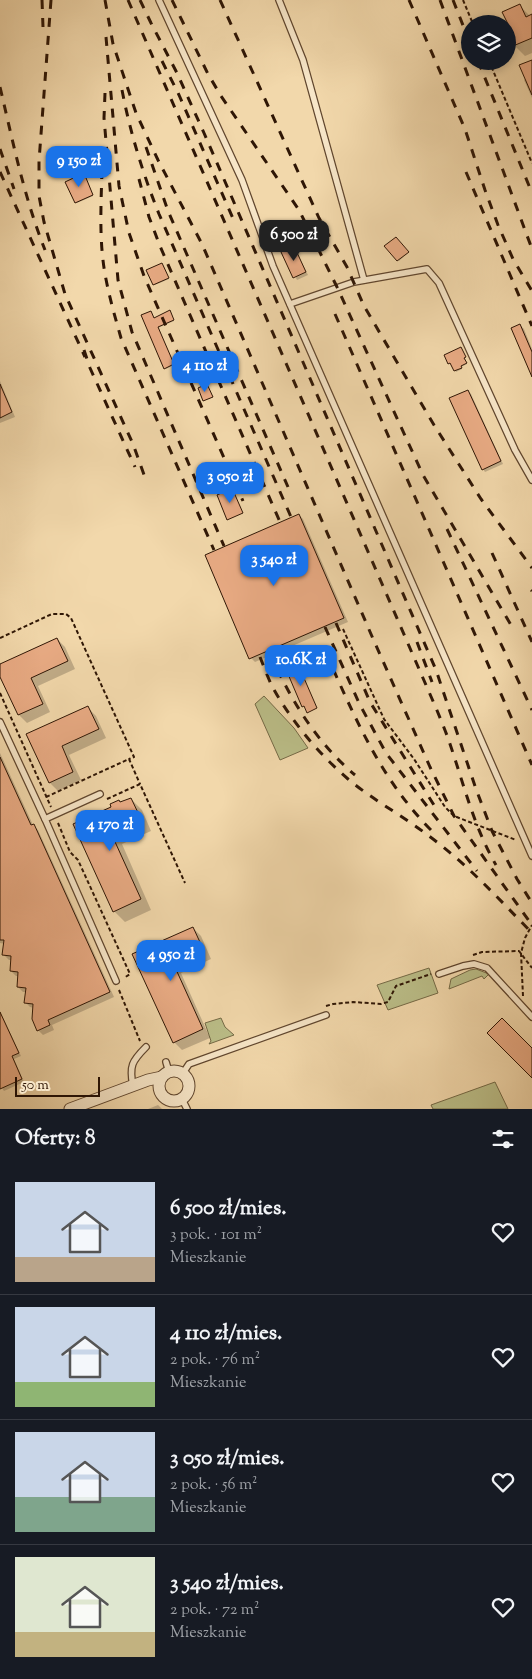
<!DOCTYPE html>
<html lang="pl">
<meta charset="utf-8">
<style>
:root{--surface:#171b24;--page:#242831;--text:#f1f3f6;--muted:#9ea1a6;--line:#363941;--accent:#1a73e8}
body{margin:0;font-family:"Sorts Mill Goudy",serif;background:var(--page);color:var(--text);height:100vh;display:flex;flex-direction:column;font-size:19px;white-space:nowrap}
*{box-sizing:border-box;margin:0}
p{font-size:16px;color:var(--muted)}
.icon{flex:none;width:28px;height:28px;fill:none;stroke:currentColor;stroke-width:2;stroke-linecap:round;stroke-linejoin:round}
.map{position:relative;height:1109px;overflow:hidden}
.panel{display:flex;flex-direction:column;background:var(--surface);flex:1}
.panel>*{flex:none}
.controls{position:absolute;left:461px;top:15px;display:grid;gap:10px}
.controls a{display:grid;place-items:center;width:55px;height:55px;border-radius:50%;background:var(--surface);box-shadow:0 2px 8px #0003;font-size:25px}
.scale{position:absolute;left:15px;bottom:12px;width:85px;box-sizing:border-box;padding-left:5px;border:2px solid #2f1605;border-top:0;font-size:14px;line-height:18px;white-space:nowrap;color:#2f1605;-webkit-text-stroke:4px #f7e6c8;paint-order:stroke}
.price{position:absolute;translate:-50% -42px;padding:0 11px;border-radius:10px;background:var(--accent);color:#fff;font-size:16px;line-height:32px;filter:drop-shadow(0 1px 2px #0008)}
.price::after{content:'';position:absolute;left:50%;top:30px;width:15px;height:11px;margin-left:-8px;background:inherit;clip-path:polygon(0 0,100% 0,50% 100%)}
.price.current{background:#222;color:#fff}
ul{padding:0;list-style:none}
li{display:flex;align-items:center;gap:15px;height:125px;padding:0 15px}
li+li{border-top:1px solid var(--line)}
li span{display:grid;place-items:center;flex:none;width:140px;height:100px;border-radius:0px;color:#555}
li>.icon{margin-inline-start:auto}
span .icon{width:60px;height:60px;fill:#fffc;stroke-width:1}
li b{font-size:21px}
h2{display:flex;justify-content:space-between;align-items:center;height:60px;padding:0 15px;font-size:21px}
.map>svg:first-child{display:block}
.green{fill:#bbbe88;stroke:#756a46}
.shadow{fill:#0003}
.building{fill:#e9ab84;stroke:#2f1605}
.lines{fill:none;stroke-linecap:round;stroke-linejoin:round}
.lane-casing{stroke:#60462e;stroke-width:8}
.street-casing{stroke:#60462e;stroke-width:13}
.path{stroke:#2f1605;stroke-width:2;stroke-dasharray:4 2.5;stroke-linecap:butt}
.lane{stroke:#f7e6c8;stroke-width:5.5}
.street{stroke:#f7e6c8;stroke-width:11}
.rail{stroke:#2f1605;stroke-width:3;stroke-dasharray:9 9;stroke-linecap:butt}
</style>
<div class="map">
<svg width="532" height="1109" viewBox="0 0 532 1109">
<rect width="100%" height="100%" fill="#f2d8ab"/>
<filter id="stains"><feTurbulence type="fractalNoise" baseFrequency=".004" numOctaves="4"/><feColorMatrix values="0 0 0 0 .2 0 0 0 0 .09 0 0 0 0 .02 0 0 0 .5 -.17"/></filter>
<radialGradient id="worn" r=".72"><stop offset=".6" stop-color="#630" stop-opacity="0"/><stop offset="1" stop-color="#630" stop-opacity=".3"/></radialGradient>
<!-- green -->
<g class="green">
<path d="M264 696 294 728 308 748 280 760 255 704Z"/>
<path d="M429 968 438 993 388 1010 377 985Z"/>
<path d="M476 969 489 974 484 979 482 976 449 989 451 979 470 970Z"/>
<path d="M221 1018 225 1027 234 1035 209 1044 211 1041 205 1023Z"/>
<path d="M495 1082 508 1109H433L431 1105Z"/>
</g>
<!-- shadow -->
<g class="shadow">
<path d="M520 6 530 16 532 15V53L525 56 514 45 508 29 509 26 503 13Z"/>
<path d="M532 61V98L524 80 526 78Z"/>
<path d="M84 176 93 196 77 203 76 202Z"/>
<path d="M396 238 408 253 399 261 386 246Z"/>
<path d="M294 247 308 275 297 280 283 252Z"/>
<path d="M163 265 169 279 155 285 154 284Z"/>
<path d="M170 313 174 321 158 328 174 365 166 369 154 319Z"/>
<path d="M520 325 524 329 532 349V366Z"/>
<path d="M462 350 467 364 461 367 462 369 456 372 452 363H449Z"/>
<path d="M0 381 15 417 0 423Z"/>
<path d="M468 391 471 394 503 464 485 472 483 469Z"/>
<path d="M299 515 303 519 348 622 255 662 251 658Z"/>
<path d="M57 639 65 647 75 669 38 686 50 712 27 723 19 715 0 674V665Z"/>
<path d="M88 708 96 716 106 738 69 755 81 780 58 791 50 783 28 735Z"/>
<path d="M0 753 33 825 38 830 114 997 52 1025 54 1030 43 1035 38 1030 34 1008 30 1007 26 1003 27 992H23L18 987 19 976H16L11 971 12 960H9L4 955 5 944 0 943Z"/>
<path d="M131 799 142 810 151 831 122 844 151 910 125 922 114 911 75 825Z"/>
<path d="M193 928 201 936 211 959 181 973 210 1038 182 1050 174 1042 134 955Z"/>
<path d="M0 1011 21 1056 14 1059 24 1082 4 1091 0 1085Z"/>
<path d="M158 1105 162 1109H148Z"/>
</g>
<!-- building -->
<g class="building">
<path d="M520 4 526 17 532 14V38L513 46 508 32V24L502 12Z"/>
<path d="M532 60V95L519 65Z"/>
<path d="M84 173 93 195 75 203 65 182Z"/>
<path d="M396 237 409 252 397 261 384 246Z"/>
<path d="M294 246 306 272 293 278 281 252Z"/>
<path d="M162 263 169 278 153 285 146 270Z"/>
<path d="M170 310 174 320 158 327 174 364 164 369 141 315 151 311 154 318Z"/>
<path d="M520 324 532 352V377L511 328Z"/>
<path d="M461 347 466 357 464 358 467 363 461 366 462 368 454 371 450 363 448 364 444 355Z"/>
<path d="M0 384 12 412 0 418Z"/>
<path d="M207 384 213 397 203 401 198 388Z"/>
<path d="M468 390 501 461 482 470 449 398Z"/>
<path d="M232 488 243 513 227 520 217 495Z"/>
<path d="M299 514 344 618 249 659 205 555Z"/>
<path d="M57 638 68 661 31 678 43 704 18 715 0 677V664Z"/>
<path d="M297 662 317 708 307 713 304 706 302 707 285 667Z"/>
<path d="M88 706 99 729 62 746 73 772 49 783 26 734Z"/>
<path d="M0 757 31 825 34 824 110 992 48 1020 50 1025 37 1031 32 1019 33 1004 24 1003 26 988 17 987 18 972 10 971 11 956 2 955 4 940H0Z"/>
<path d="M131 798 141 819 111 833 141 899 113 912 73 824 111 807 110 804 119 800 120 802Z"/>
<path d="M193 927 204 951 174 965 203 1029 173 1043 132 954Z"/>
<path d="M0 1012 19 1053 12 1056 22 1079 0 1089Z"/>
<path d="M502 1018 532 1048V1078L487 1033Z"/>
</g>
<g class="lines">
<!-- lane casing -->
<g class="lane-casing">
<g id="lane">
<path d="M159 0 242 180 273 266 532 856"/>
<path d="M279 0 303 60 364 280"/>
<path d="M290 304 354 282 427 269 439 283 515 450 532 480"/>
<path d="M0 722 45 819"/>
<path d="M100 794 45 819 116 981"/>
<path d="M439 974 463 966 474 964 487 968 532 1017"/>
<path d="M166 1062 169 1072"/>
<path d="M183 1073 189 1064 326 1015"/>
<path d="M133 1086C129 1066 132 1061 146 1047"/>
<path d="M182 1099 187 1109"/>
</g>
</g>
<!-- street casing -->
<g class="street-casing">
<g id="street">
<circle cx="174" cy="1086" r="15"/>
<path d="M70 1109 148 1080 162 1077"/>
</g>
</g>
<!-- path -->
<g class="path">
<path d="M463 0 473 24"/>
<path d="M489 61 532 163"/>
<path d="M343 629 384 719 414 759 445 807 454 816 516 840"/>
<path d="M0 638 52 614H66L71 618 134 757 129 759"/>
<path d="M0 693 51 807"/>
<path d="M46 797 129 759 140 784"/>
<path d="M107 799 140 784 185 883"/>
<path d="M58 823 70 852 78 860 130 974 124 978"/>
<path d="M473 955 482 952 519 951 532 968"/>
<path d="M119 990 140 1041"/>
<path d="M523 996 521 953 525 938 532 925"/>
<path d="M326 1006 333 1004 353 1002 381 1004 388 1002 396 986 431 974"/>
</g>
<!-- lane -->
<use href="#lane" class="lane"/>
<!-- street -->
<use href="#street" class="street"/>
<!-- rail -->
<g class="rail">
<path d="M42 0 43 27"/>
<path d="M51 0 39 161V196L44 222 65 294 133 444 147 483"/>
<path d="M105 0 113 44 136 113 158 160 202 244 374 641 430 767 454 816 532 925"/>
<path d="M128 0 436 708C441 720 446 732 450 744 464 785 474 827 496 865"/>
<path d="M140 0 151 23 177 73 204 133 436 670 476 789 492 831 517 879 532 903"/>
<path d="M172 0 208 74 221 96 299 210 337 287 423 475 511 625"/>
<path d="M220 0 319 218 347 267 364 306 434 425 481 499 532 568"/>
<path d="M409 0 465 129 485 190 498 225 513 259 532 291"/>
<path d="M440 0 532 249"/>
<path d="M453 0 470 43"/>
<path d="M106 37 119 186 129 233 144 276 243 501"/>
<path d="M162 61 179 95 235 223"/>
<path d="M478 61 532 193"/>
<path d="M0 87C13 142 24 197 45 250"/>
<path d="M122 90C130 132 143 174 159 214L291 517"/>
<path d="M105 93 104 118 118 280 132 332 224 546"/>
<path d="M146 147 168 211 288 487"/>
<path d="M0 149 14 189"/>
<path d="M102 170C101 205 99 240 105 274 109 296 115 317 121 338L214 550"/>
<path d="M0 172 85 357"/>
<path d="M466 172 532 326"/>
<path d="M139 179 149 217 160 246 280 522"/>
<path d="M335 314 532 765"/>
<path d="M84 350 90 368 135 467"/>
<path d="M447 529 532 710"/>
<path d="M492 553 532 642"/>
<path d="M531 590 532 591"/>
<path d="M336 623 370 702 437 810"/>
<path d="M325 627 359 703 386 753 477 871"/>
<path d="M417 642 432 682"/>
<path d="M270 653C290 699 316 742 355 775"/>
<path d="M326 653C355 718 381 780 432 831"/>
<path d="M260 657C264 667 268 678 273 688 292 722 319 754 348 779 373 800 403 816 429 836 467 864 499 899 532 933"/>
</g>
</g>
<rect width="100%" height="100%" filter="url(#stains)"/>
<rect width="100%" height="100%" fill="url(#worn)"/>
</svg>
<div class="controls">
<a><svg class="icon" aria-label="layers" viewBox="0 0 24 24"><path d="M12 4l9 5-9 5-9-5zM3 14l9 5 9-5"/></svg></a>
</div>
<div class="scale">50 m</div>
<b class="price" style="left:79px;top:188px">9 150 zł</b>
<b class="price current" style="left:294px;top:262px">6 500 zł</b>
<b class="price" style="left:205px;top:393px">4 110 zł</b>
<b class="price" style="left:230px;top:504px">3 050 zł</b>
<b class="price" style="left:274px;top:587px">3 540 zł</b>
<b class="price" style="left:301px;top:687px">10.6K zł</b>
<b class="price" style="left:110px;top:852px">4 170 zł</b>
<b class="price" style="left:171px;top:982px">4 950 zł</b>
</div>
<section class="panel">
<h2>Oferty: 8<svg class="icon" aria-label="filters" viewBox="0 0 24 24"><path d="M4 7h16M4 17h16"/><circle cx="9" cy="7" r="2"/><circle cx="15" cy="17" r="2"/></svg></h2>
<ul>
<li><span style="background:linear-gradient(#c9d6e8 75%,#b9a48a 0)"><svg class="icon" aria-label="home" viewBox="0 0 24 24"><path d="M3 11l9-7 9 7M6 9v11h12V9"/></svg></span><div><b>6 500 zł/mies.</b><p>3 pok. · 101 m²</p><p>Mieszkanie</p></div><svg class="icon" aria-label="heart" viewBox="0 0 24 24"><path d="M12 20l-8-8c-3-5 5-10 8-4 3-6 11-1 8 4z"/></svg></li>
<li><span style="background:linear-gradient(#c9d6e8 75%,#8fb573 0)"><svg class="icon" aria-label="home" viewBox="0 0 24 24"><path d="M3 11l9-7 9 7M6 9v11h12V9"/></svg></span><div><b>4 110 zł/mies.</b><p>2 pok. · 76 m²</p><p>Mieszkanie</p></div><svg class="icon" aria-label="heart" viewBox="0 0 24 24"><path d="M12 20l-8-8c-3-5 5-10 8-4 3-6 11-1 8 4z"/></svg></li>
<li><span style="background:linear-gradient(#c9d6e8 65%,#7fa58c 0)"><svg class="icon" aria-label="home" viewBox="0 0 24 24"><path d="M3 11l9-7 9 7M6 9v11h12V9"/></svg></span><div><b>3 050 zł/mies.</b><p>2 pok. · 56 m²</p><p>Mieszkanie</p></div><svg class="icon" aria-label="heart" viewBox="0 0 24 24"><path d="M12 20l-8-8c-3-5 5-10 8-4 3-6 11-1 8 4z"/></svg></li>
<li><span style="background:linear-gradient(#dfe7d0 75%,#c2b280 0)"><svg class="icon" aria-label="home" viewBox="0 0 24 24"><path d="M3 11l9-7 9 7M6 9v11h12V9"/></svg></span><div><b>3 540 zł/mies.</b><p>2 pok. · 72 m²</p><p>Mieszkanie</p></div><svg class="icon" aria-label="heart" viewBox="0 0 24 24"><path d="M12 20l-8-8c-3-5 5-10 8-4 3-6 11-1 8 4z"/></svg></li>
</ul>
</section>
